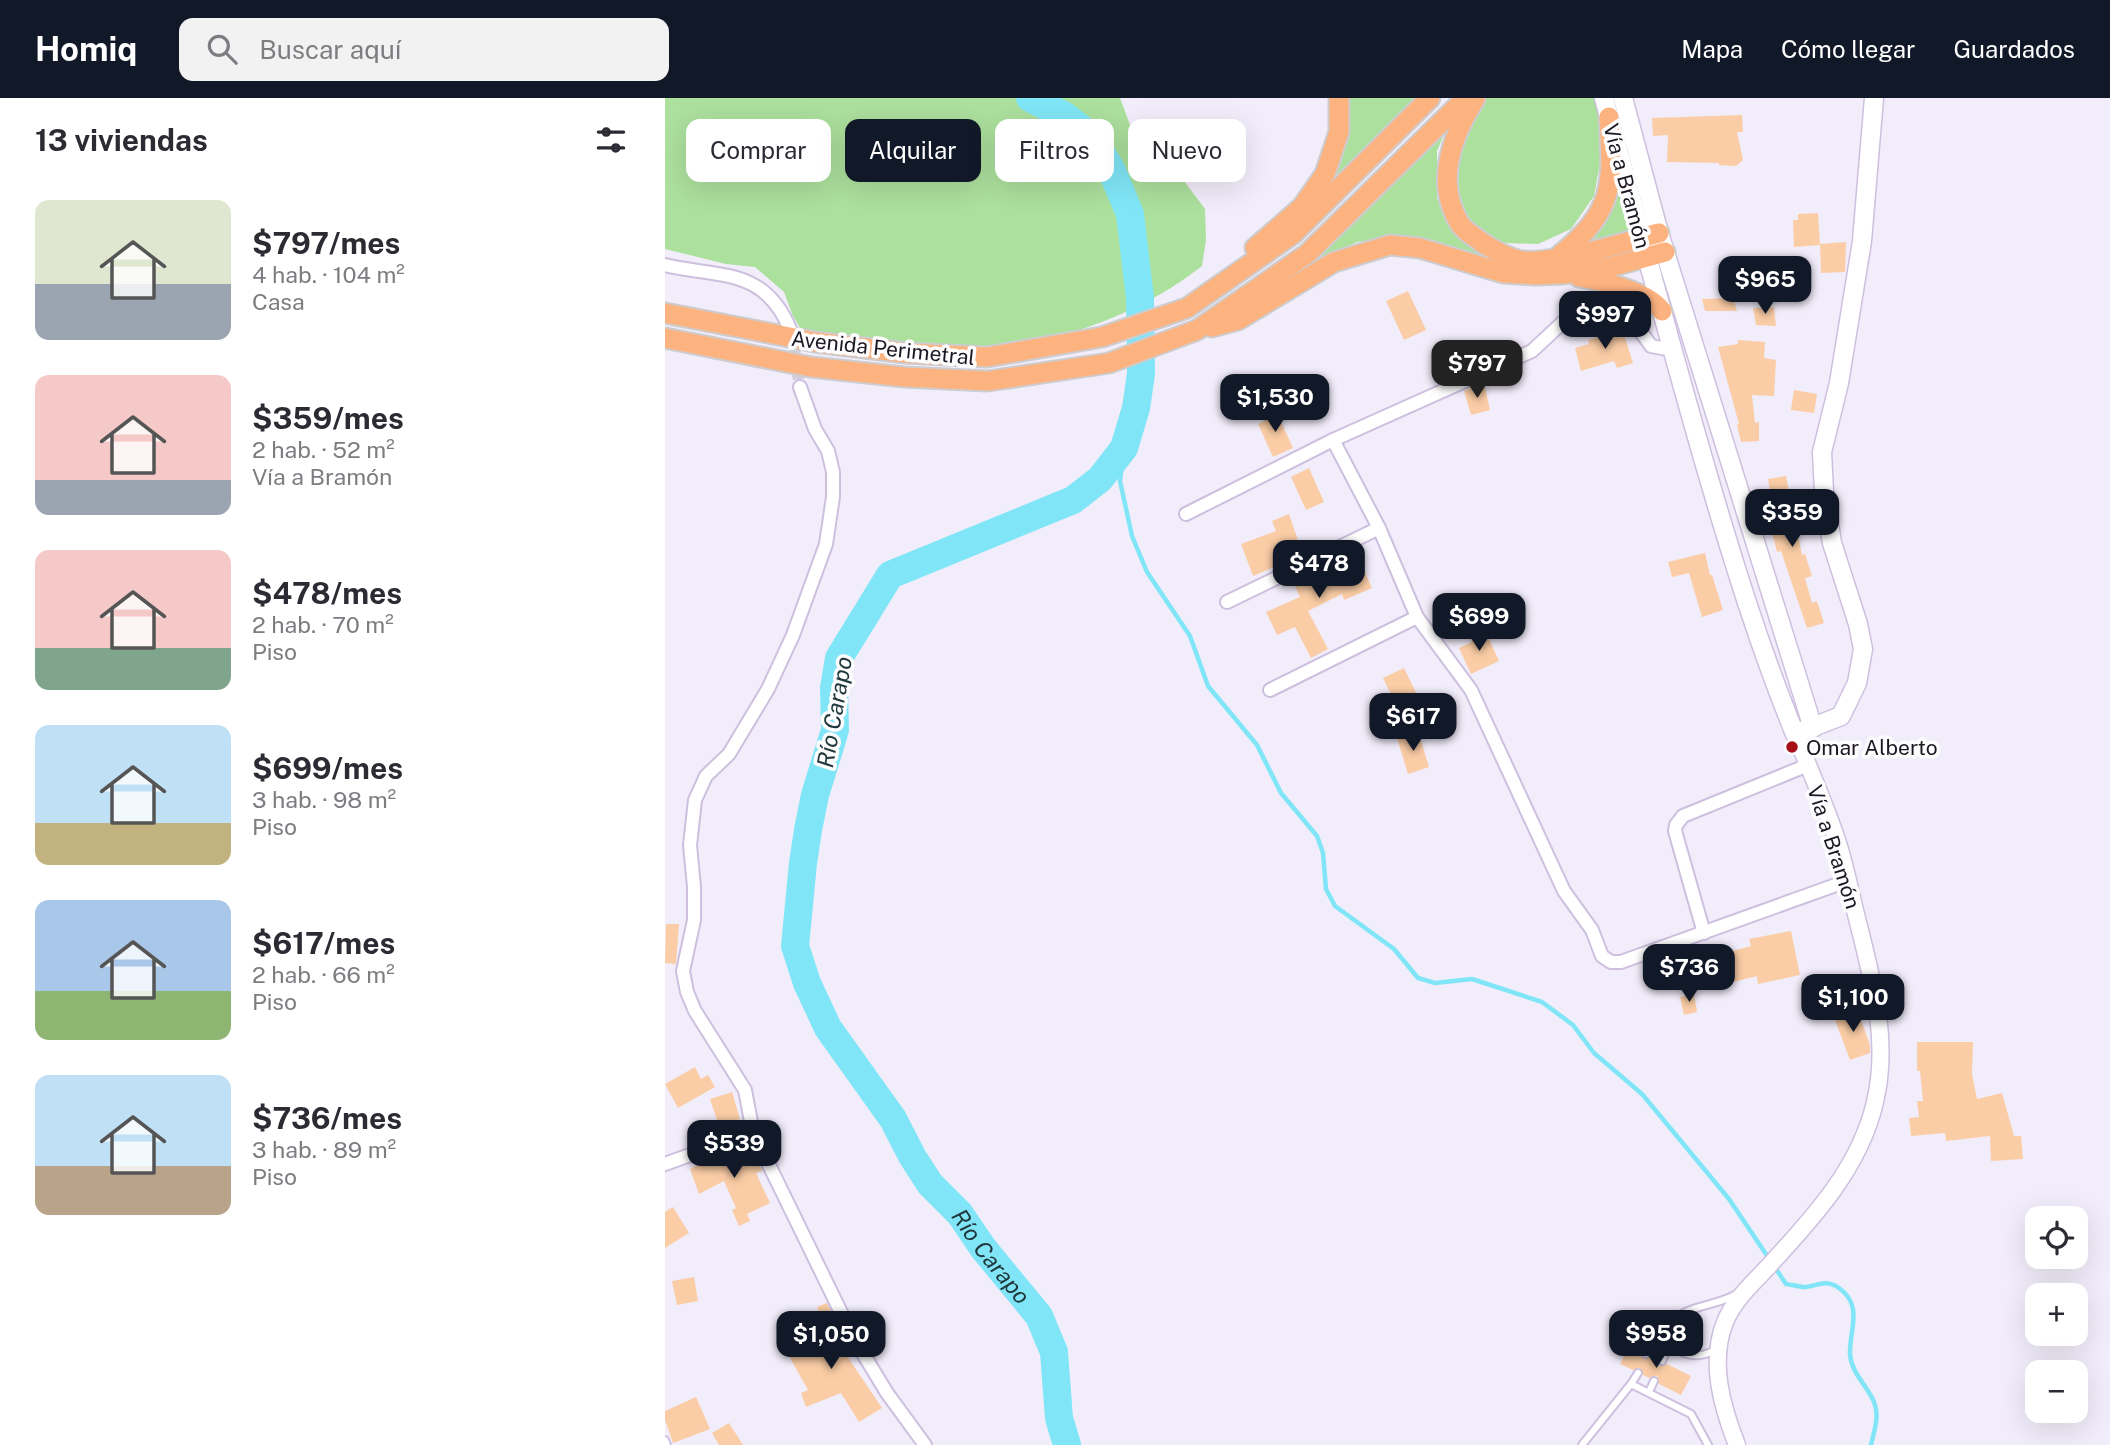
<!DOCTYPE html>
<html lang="es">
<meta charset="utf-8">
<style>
:root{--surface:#fff;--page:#f2f2f3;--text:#2b2b33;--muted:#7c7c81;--accent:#111827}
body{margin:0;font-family:"Public Sans",sans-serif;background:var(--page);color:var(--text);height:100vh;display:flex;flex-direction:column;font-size:26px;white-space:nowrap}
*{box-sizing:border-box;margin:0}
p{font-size:23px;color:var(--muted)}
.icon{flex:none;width:38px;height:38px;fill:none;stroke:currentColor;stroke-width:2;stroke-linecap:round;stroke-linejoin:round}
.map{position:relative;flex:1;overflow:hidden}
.details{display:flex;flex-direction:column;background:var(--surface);width:665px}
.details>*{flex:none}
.banner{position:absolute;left:21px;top:21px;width:665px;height:63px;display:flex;gap:14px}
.tools{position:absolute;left:1360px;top:1108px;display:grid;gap:14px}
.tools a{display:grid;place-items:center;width:63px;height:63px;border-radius:14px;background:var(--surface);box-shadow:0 7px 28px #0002;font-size:35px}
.price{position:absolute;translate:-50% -60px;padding:0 16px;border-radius:14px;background:var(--accent);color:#fff;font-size:23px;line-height:46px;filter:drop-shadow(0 2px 4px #0008)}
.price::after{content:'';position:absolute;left:50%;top:42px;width:21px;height:16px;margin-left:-10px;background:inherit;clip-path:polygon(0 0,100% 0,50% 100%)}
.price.selected{background:#222;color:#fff}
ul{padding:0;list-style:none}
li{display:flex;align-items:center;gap:21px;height:175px;padding:0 35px}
li span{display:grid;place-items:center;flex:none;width:196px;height:140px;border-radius:14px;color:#555}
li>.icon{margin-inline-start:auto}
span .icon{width:84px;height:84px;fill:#fffc;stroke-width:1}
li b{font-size:30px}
h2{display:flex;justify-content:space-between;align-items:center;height:84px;padding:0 35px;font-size:30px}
.tag{padding:0 24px;border-radius:14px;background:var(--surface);box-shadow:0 7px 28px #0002;font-size:24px;line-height:63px}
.tag.selected{background:var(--accent);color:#fff}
header{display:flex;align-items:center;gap:42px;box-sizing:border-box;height:98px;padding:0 35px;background:var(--accent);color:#fff}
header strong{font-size:33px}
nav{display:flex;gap:38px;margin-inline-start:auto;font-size:24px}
.search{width:490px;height:63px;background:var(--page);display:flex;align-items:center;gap:18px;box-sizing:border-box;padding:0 24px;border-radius:14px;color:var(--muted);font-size:26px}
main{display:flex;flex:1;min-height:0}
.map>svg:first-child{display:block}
.green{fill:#ace09d}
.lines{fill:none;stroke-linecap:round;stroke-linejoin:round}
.stream{stroke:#80e6f7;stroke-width:4.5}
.river{stroke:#80e6f7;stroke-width:28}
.building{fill:#fbcda6}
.minor-tunnel{stroke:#d2cdda;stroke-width:12;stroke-dasharray:12 6;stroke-linecap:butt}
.service-casing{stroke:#cdc0df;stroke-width:10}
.minor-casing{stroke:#cdc0df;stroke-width:16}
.tertiary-casing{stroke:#cdc0df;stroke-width:19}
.secondary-casing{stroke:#cdc0df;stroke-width:21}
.primary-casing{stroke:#cdcccf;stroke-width:23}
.service{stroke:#fff;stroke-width:6}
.minor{stroke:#fff;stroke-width:12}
.tertiary{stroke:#fff;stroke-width:16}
.secondary{stroke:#fff;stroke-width:18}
.primary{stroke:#fdb380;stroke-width:19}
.poi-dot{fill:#a60f18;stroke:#fdfdfd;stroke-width:2.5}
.labels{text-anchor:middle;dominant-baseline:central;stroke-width:7;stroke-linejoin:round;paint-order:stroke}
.street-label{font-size:21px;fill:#1c1723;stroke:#fdfdfd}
.poi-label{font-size:21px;fill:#1c1723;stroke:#fdfdfd;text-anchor:start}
.water-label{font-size:23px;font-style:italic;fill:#20383c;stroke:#fdfdfd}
</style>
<header>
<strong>Homiq</strong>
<div class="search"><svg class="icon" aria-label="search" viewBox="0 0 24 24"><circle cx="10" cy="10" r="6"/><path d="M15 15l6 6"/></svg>Buscar aquí</div>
<nav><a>Mapa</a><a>Cómo llegar</a><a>Guardados</a></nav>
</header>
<main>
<section class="details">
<h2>13 viviendas<svg class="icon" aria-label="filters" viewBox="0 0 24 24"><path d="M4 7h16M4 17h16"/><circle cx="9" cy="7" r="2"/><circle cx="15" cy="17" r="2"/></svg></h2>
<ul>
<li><span style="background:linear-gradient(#dfe7d0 60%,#9aa5b1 0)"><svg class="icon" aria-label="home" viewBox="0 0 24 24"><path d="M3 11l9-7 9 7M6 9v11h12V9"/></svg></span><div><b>$797/mes</b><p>4 hab. · 104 m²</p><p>Casa</p></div></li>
<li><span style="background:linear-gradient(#f6c9c9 75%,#9aa5b1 0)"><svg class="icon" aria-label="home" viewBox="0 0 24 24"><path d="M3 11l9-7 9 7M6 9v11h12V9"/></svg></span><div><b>$359/mes</b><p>2 hab. · 52 m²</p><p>Vía a Bramón</p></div></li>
<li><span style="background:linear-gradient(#f6c9c9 70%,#7fa58c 0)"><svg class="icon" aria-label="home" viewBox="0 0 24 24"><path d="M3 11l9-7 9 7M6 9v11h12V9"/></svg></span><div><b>$478/mes</b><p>2 hab. · 70 m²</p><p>Piso</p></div></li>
<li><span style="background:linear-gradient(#bfe0f5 70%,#c2b280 0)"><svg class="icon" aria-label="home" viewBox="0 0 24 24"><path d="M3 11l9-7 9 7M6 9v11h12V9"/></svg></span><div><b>$699/mes</b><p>3 hab. · 98 m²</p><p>Piso</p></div></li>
<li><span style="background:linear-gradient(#a9c7e8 65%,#8fb573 0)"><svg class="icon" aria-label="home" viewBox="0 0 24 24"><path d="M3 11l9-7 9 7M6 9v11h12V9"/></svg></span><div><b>$617/mes</b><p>2 hab. · 66 m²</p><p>Piso</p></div></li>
<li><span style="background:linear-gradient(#bfe0f5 65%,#b9a48a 0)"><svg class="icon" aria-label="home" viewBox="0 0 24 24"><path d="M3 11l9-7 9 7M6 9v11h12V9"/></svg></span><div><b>$736/mes</b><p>3 hab. · 89 m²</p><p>Piso</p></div></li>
</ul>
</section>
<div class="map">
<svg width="1445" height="1347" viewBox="0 0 1445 1347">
<rect width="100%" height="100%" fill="#f2edfa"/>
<!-- green -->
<g class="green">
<path d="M0 0H455L471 43 491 56 519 83 540 111 541 142 537 168C469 221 378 252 292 251 242 251 191 244 141 240L128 218 119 194 90 169 61 166 0 151Z"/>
<path d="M683 0H771L709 62 662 88Z"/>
<path d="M819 0H929L934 22 936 59 929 98 906 131 873 146 840 145 812 133 797 110 791 73 805 19Z"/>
<path d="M788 15 772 53V100L789 134 889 164 952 80 973 156 880 176 725 139 692 144 661 158 633 175 600 187Z"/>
</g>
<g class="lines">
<!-- stream -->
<path class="stream" d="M459 350 455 383 467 438 482 474 525 538 543 588 592 647 616 695 652 738 658 755 661 791 670 808 729 851 753 880 770 885 807 881 877 904 908 927 929 955 977 996 1064 1101 1121 1186C1127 1187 1132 1188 1138 1189 1151 1189 1160 1180 1174 1190 1199 1208 1184 1232 1185 1256 1186 1275 1202 1287 1209 1304 1215 1318 1209 1333 1206 1347"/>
<!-- river -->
<path class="river" id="s1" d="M365 0 400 18 426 38 446 71 465 116 475 200 476 276 471 310 459 350 435 381 408 402 225 477 174 560 169 590 170 632 150 697 143 732 138 765 130 848 142 885 163 930 228 1021 247 1058 265 1086 295 1116 318 1150 374 1218 389 1254 394 1320 402 1347"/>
</g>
<!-- building -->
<g class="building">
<path d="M1077 17 1078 34H1072L1078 62 1071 68 1054 67V65L1002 64 1003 37 988 38 987 20Z"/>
<path d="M520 25 525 41 500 48 496 32Z"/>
<path d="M1153 115 1155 147 1129 149 1128 122H1133V116Z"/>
<path d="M1181 144 1180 174 1156 175 1155 146Z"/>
<path d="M743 193 761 232 739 242 721 203Z"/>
<path d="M1068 200 1072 213H1040L1037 201Z"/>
<path d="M1109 209 1111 228 1091 227 1088 210Z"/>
<path d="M957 230 968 265 952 270 949 263 916 273 910 250 924 246 923 242 941 237 940 235Z"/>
<path d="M1073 242 1100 244 1099 260 1111 262 1109 298 1087 297 1090 325 1094 324V343L1076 344 1072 327 1074 326 1053 249 1073 246Z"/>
<path d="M819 285 825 312 806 317 799 293Z"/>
<path d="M1129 292 1152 296 1149 315 1126 312Z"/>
<path d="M611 313 628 350 608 359 593 326 599 323 597 319Z"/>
<path d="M644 370 659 404 641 412 626 379Z"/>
<path d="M1121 378 1137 457 1140 456 1147 478 1140 480 1147 505 1152 503 1159 525 1142 530 1116 453 1112 454 1103 419 1109 417 1103 381Z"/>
<path d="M624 416 638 457 588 478 576 446 611 433 607 423Z"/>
<path d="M1040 455 1045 477H1047L1058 512 1037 519 1024 475 1007 479 1003 464Z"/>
<path d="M692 456 707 490 679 502 677 496 643 513 663 551 646 560 630 529 612 537 601 514 635 499 627 482Z"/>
<path d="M820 532 834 563 806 576 794 550 807 544 805 539Z"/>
<path d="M739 570 755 603 734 613 718 580Z"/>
<path d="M753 633 764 669 743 676 732 640Z"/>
<path d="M1 826H14L11 866 0 865Z"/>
<path d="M1126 833 1135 877 1093 886 1092 878 1049 889 1041 860 1086 848 1084 841Z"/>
<path d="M1029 896 1032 914 1019 917 1015 899Z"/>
<path d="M1192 911 1205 947V955L1185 962 1169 919Z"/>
<path d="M1252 944H1308L1307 976 1312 1001 1337 995 1349 1038H1356L1358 1061 1326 1063 1325 1038 1281 1043 1280 1035 1246 1038 1244 1020 1254 1019 1252 1003H1258L1255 973H1252Z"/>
<path d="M30 969 36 981 43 977 50 989 13 1010 0 986Z"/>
<path d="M67 994 75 1021 54 1028 45 1001Z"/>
<path d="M84 1045 97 1073 91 1075 105 1105 82 1116 85 1123 74 1128 67 1112 71 1110 59 1083 34 1096 25 1071 60 1053Z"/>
<path d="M8 1109 24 1135 0 1150V1114Z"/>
<path d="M29 1179 33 1203 12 1207 7 1183Z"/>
<path d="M162 1205 180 1243 174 1246 217 1310 194 1324 176 1295 141 1309 136 1295 143 1292 120 1251 136 1242 140 1249 163 1235 152 1209Z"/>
<path d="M965 1247 976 1253V1258L979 1261 986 1258 992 1261 994 1268 1002 1266 1026 1278 1016 1297 994 1286 992 1278H988L984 1280 978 1277 975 1270 968 1272 955 1266Z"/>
<path d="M31 1299 45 1331 8 1345 0 1322V1313Z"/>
<path d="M64 1325 78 1347H54L47 1335Z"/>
</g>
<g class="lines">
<!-- minor-tunnel -->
<path class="minor-tunnel" d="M126 234 135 289"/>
<!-- service casing -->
<g class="service-casing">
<g id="service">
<path d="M1004 1246C1018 1258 1034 1261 1050 1252"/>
<path d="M981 1256C993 1235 1005 1218 1028 1211 1043 1206 1057 1204 1070 1197"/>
<path d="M997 1263 1006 1241 1007 1222"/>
<path d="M973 1275 966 1286 1026 1316 1043 1347"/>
<path d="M984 1294 989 1283"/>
<path d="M0 1342 2 1347"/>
<path d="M917 1347 966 1286"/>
</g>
</g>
<!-- minor casing -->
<g class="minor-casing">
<g id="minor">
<path d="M0 167C55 180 99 169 125 231"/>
<path d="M135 289 150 331 163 353 168 374V399L161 446 128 537 103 591 64 656 41 678 30 702 25 747 29 789V822L18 873 22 894 30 913 80 992 88 1034 188 1239 222 1295 260 1347"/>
<path d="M668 342 714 430 752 519 806 592 899 793 927 832 937 858 946 864H956L1182 783"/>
<path d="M521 416 668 342 867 253 912 211 929 204C959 215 968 221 986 248L1007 252"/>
<path d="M562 504 714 430"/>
<path d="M605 592 752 519"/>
<path d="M1039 835 1010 733 1011 727 1018 718 1143 667"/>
<path d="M0 1066 88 1034"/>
</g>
</g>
<!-- tertiary casing -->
<g class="tertiary-casing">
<path id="tertiary" d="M1072 1347C1057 1309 1044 1264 1060 1224 1069 1202 1086 1187 1102 1170 1147 1121 1195 1070 1210 1004 1224 945 1209 889 1195 832 1187 803 1182 773 1173 745 1161 708 1145 672 1130 636"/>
</g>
<!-- secondary casing -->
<g class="secondary-casing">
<g id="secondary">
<path d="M939 0C973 125 1006 250 1042 374 1068 463 1095 551 1130 636L1176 618 1192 585 1198 551 1193 526 1167 445 1159 394 1157 354 1174 285 1197 143 1209 0"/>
<path d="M958 0 994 135 1148 630"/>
</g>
</g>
<!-- primary casing -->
<g class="primary-casing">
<g id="primary">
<path d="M810 1C787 38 769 84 795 126 799 133 809 138 815 143 826 151 845 161 858 163 890 166 962 144 994 135"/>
<path d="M590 150 637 109 660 76 674 34V0"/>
<path d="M895 157C950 112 948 87 944 19"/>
<path d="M914 179C936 183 984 193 997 213"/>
<path d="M0 215 150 244 241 255 322 259 437 239 522 210 628 136 765 0"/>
<path d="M547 229 573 222 669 164 725 147 755 150 838 175 870 177 899 176 945 169 1000 154"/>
<path d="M0 240 146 269 239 279 323 283 444 265 532 232 642 156 801 0"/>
</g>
</g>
<!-- service -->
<use href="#service" class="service"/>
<!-- minor -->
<use href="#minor" class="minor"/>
<!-- tertiary -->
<use href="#tertiary" class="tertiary"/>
<!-- secondary -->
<use href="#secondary" class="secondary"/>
<!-- primary -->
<use href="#primary" class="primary"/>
</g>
<!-- markers -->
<circle class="poi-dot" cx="1127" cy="649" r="7"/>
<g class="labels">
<!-- street labels -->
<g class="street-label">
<text transform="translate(962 88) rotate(75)">Vía a Bramón</text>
<text transform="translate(218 250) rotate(6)">Avenida Perimetral</text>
<text transform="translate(1169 749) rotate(72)">Vía a Bramón</text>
</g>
<!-- poi labels -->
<g class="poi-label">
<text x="1141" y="649">Omar Alberto</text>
</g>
<!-- water labels -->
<g class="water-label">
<text transform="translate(169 614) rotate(-80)">Río Carapo</text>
<text stroke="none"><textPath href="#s1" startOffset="1428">Río Carapo</textPath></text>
</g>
</g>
</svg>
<div class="tools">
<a><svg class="icon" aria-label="locate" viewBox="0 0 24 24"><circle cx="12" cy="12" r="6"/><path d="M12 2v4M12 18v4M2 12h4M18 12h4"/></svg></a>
<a>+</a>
<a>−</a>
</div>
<b class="price" style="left:1100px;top:218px">$965</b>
<b class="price" style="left:940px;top:253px">$997</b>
<b class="price selected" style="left:812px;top:302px">$797</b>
<b class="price" style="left:610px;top:336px">$1,530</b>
<b class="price" style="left:1127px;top:451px">$359</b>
<b class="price" style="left:654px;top:502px">$478</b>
<b class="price" style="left:814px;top:555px">$699</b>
<b class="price" style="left:748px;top:655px">$617</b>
<b class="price" style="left:1024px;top:906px">$736</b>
<b class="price" style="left:1188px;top:936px">$1,100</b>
<b class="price" style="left:69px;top:1082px">$539</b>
<b class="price" style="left:991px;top:1272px">$958</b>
<b class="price" style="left:166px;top:1273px">$1,050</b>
<div class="banner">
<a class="tag">Comprar</a>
<a class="tag selected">Alquilar</a>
<a class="tag">Filtros</a>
<a class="tag">Nuevo</a>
</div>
</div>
</main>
